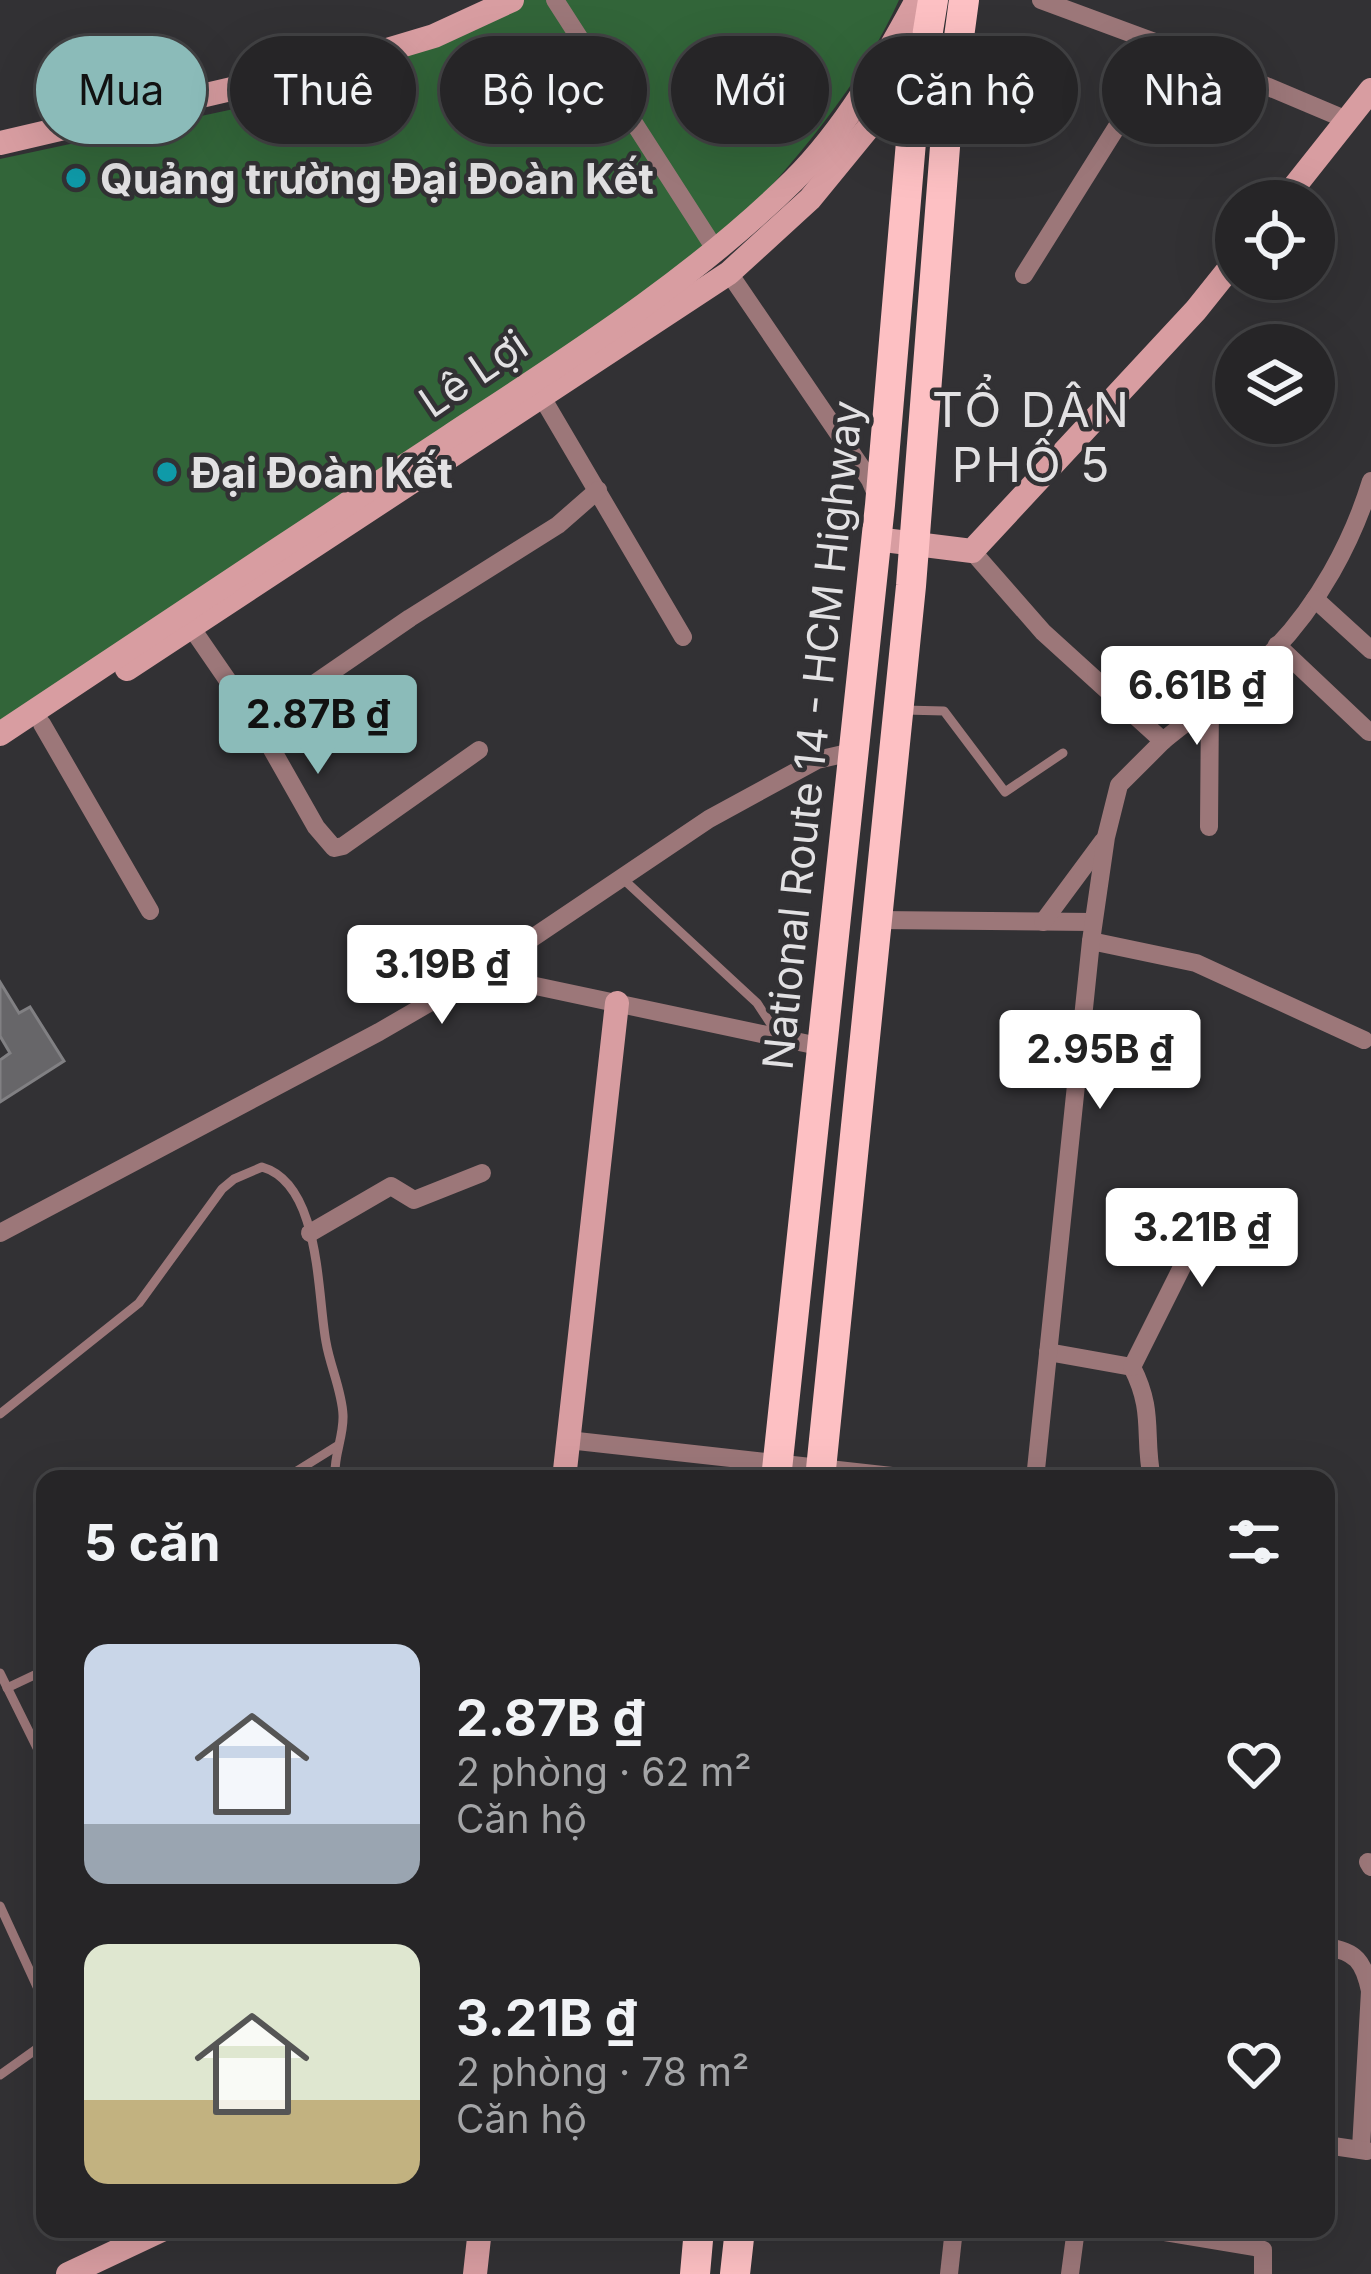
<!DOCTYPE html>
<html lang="vi">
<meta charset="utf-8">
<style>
:root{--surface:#262527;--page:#2e2d2f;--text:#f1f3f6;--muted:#a4a5a7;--line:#424244;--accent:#8bbbb9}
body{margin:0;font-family:Inter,sans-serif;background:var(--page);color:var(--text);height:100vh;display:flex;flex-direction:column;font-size:45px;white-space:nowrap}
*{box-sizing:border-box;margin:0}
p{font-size:39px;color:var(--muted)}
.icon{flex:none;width:66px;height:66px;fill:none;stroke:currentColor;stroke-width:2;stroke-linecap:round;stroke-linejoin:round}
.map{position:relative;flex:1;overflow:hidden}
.sheet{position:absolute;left:36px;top:1470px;width:1299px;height:768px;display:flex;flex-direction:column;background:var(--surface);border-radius:24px;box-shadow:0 12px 48px #0002,0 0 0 3px var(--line)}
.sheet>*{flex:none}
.guide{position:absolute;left:36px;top:36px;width:1299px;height:108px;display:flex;gap:24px}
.tools{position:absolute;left:1215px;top:180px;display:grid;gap:24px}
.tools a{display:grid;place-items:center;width:120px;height:120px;border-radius:50%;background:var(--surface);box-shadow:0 12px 48px #0002,0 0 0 3px var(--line);font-size:60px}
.price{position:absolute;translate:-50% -102px;padding:0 27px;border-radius:12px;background:#fff;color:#222;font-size:39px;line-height:78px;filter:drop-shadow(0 3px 6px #0008)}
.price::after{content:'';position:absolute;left:50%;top:72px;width:36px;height:27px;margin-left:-18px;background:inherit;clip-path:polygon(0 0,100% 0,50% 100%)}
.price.on{background:var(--accent);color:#111}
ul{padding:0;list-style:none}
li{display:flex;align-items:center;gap:36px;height:300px;padding:0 48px}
li span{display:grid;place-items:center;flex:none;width:336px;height:240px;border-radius:24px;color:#555}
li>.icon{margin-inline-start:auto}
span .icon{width:144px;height:144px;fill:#fffc;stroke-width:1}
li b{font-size:51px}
h2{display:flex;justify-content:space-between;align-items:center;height:144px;padding:0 48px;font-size:51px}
.pill{padding:0 42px;border-radius:54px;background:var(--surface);box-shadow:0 12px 48px #0002,0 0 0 3px var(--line);font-size:42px;line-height:108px}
.pill.on{background:var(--accent);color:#111}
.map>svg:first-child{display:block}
.green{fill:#326539}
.building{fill:#676669;stroke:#818083;stroke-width:3}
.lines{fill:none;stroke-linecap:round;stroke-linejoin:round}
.lane{stroke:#9c7779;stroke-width:9}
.street{stroke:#9c7779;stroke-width:18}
.secondary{stroke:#d89da1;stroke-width:24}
.primary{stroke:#fdc0c3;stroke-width:30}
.culture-dot{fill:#0f9aa8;stroke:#323134;stroke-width:4.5}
.labels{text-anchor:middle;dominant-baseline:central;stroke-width:9;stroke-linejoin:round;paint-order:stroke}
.poi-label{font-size:42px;font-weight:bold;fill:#e2e1e3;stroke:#323134;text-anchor:start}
.street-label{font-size:42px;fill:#e2e1e3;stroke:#323134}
.quarter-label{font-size:48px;letter-spacing:3px;fill:#e2e1e3;stroke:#323134}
</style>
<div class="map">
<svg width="1371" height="2274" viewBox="0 0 1371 2274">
<rect width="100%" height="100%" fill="#323134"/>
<!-- green -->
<path class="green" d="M510 0H899C857 94 783 174 715 249L0 734V159L262 103 434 36Z"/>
<!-- building -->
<path class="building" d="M0 982 19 1013 30 1007 64 1061 0 1102V1060L10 1053 0 1036Z"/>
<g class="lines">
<!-- lane -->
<g class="lane">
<path d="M904 710 944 711 1005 792 1063 753"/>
<path d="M622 878 757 1003 778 1035"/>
<path d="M0 1414 139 1303 222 1189 234 1179 262 1167C321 1184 317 1294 326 1342 330 1366 342 1391 343 1415 344 1437 333 1456 335 1479"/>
<path d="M284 1479 337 1446"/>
<path d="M0 1673 45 1764"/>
<path d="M7 1688 45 1670"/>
<path d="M0 1906 45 2004"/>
<path d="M0 2075 45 2043"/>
</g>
<!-- street -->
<g class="street">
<path d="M555 0 715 249"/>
<path d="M1041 0 1214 64 1347 120"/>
<path d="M729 273 870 480 876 494"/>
<path d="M1024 275 1123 117 1160 46"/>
<path d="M543 399 683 637"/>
<path d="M972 551 1043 632 1163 741C1198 712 1240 684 1272 652 1318 605 1352 543 1371 481"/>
<path d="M1315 599 1371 650"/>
<path d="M191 627 257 723 316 827 334 848 343 846 479 750"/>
<path d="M1277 645 1369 732"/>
<path d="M257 723 410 618 558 525 598 490"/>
<path d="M42 724 150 911"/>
<path d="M1209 827 1210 702"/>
<path d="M876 920 1093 922"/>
<path d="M1043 922 1103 841"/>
<path d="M1091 941 1196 963 1364 1040"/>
<path d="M479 974 823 1047"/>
<path d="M0 1233 379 1032 479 974 709 819 817 760 852 752"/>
<path d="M310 1233 391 1186 414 1200 482 1173"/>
<path d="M1048 1352 1132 1367C1155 1412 1143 1435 1152 1479"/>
<path d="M1132 1367 1190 1251 1187 1240 1169 1223"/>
<path d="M568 1440 919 1479"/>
<path d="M1035 1479 1091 941 1106 837 1119 785 1163 741"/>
<path d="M1368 1862 1371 1867"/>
<path d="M1326 1947C1356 1951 1364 1962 1370 1991L1361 2148"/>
<path d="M1326 2145 1367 2151"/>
<path d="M1147 2229 1255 2247 1263 2250V2274"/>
<path d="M949 2274 954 2229"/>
<path d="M1070 2274 1076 2229"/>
</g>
<!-- secondary -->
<g class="secondary">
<path d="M0 143 347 62 434 36 512 0"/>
<path d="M1283 201 1371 90"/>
<path d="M876 539 972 551 1196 310 1236 260"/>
<path d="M127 669 729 273 810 199 923 61"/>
<path d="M0 734C149 634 300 535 450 436 567 359 693 280 794 180 845 129 883 63 917 0"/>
<path d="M564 1479 617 1003"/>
<path d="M68 2274 164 2229"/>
<path d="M475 2274 480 2229"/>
</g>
<!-- primary -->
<g class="primary">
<path d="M776 1479 880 505 912 130 933 0"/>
<path d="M820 1479 911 586 946 134 964 0"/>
<path d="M695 2274 699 2229"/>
<path d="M735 2274 740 2229"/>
</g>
</g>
<!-- markers -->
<g class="culture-dot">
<circle cx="76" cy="178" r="12"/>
<circle cx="167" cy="472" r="12"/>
</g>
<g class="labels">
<!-- poi labels -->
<g class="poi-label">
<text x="100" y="178">Quảng trường Đại Đoàn Kết</text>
<text x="191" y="472">Đại Đoàn Kết</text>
</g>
<!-- street labels -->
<g class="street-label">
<text transform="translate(473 373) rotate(-34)">Lê Lợi</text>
<text transform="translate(812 735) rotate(-84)">National Route 14 - HCM Highway</text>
</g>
<!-- quarter labels -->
<g class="quarter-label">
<text x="1032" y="409">TỔ DÂN<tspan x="1032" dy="55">PHỐ 5</tspan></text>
</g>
</g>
</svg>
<div class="tools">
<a><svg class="icon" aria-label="locate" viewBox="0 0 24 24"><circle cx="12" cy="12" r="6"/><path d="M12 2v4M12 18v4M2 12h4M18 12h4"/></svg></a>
<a><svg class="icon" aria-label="layers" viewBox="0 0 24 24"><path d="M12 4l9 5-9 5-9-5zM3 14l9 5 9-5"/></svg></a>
</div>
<b class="price" style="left:1197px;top:748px">6.61B ₫</b>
<b class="price on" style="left:318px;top:777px">2.87B ₫</b>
<b class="price" style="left:442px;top:1027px">3.19B ₫</b>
<b class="price" style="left:1100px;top:1112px">2.95B ₫</b>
<b class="price" style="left:1202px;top:1290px">3.21B ₫</b>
<div class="guide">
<a class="pill on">Mua</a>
<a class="pill">Thuê</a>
<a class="pill">Bộ lọc</a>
<a class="pill">Mới</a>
<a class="pill">Căn hộ</a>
<a class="pill">Nhà</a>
</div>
<section class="sheet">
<h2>5 căn<svg class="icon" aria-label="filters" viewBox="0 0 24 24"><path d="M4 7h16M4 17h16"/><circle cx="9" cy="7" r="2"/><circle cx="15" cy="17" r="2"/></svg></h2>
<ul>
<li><span style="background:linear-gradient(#c9d6e8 75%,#9aa5b1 0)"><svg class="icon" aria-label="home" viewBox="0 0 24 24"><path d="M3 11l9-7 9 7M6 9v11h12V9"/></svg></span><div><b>2.87B ₫</b><p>2 phòng · 62 m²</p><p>Căn hộ</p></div><svg class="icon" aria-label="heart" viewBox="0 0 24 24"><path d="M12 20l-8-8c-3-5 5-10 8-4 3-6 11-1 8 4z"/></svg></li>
<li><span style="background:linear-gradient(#dfe7d0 65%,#c2b280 0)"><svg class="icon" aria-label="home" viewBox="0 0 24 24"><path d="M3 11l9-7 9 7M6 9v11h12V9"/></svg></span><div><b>3.21B ₫</b><p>2 phòng · 78 m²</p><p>Căn hộ</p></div><svg class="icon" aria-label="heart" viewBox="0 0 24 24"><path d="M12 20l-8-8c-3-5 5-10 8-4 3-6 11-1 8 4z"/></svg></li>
</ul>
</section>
</div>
